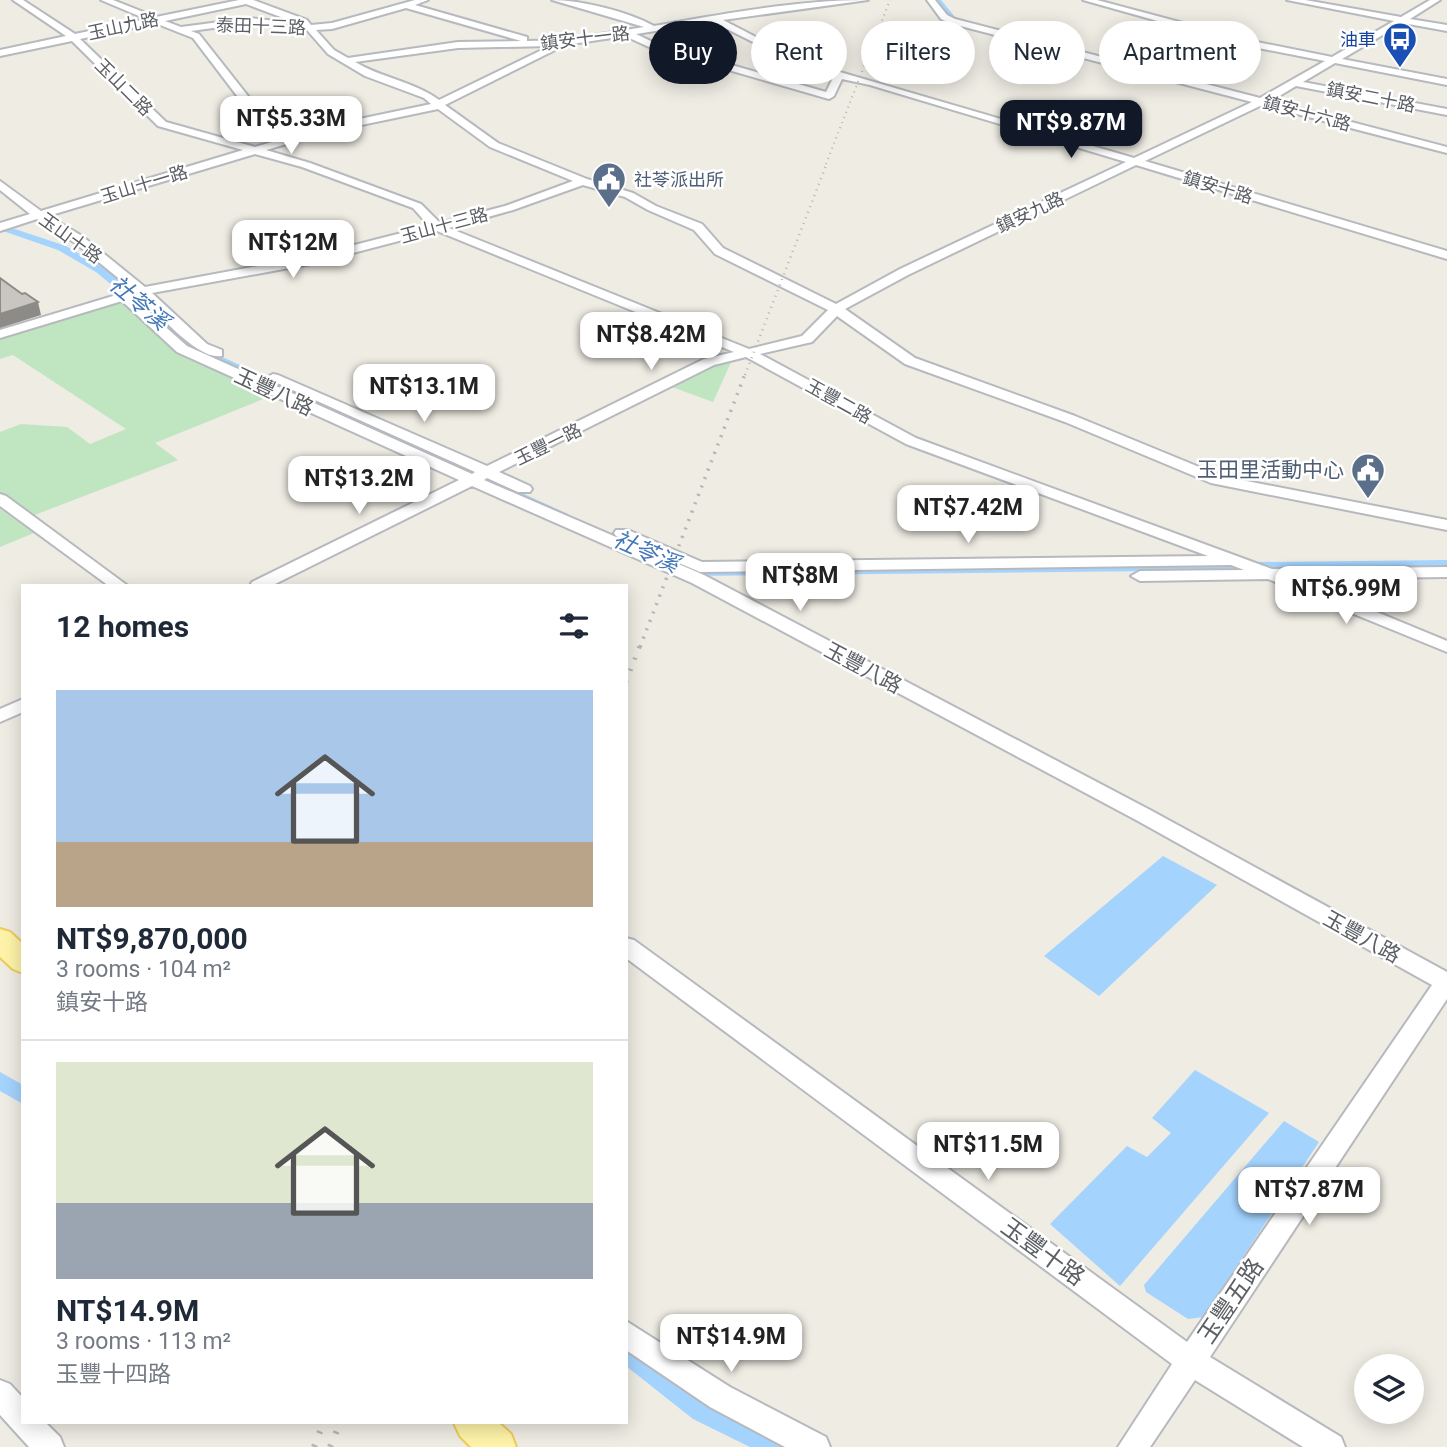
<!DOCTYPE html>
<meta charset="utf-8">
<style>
:root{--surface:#fff;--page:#f6f6f7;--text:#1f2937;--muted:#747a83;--line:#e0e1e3;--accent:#111827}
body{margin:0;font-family:Roboto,"Noto Sans TC",sans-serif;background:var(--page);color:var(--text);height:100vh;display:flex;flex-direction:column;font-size:26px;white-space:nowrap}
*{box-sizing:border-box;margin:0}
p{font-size:23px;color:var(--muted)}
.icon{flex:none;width:38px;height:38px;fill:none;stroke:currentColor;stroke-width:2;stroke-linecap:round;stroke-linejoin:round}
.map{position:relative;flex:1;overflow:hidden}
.details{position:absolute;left:21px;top:584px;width:607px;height:840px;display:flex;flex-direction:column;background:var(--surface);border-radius:0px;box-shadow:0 4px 18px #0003}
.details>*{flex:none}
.banner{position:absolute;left:649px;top:21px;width:665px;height:63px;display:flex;gap:14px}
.buttons{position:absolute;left:1354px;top:1354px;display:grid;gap:14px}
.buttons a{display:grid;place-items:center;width:70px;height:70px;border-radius:50%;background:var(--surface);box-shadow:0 4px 18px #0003;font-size:35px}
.price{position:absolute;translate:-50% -60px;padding:0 16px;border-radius:14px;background:#fff;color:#222;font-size:23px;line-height:46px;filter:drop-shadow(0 2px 4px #0008)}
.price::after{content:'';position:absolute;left:50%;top:42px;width:21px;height:16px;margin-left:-10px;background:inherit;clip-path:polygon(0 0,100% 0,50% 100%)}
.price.selected{background:var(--accent);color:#fff}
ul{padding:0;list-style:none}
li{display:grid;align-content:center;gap:14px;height:371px;padding:0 35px}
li+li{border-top:2px solid var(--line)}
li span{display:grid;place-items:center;height:217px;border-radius:0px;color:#555}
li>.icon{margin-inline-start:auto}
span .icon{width:126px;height:126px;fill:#fffc;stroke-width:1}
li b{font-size:30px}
h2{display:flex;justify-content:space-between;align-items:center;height:84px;padding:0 35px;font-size:30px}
.chip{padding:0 24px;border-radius:32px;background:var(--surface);box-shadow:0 4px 18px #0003;font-size:24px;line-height:63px}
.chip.selected{background:var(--accent);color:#fff}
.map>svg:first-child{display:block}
.green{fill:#c0e5c1}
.water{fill:#a4d3fe}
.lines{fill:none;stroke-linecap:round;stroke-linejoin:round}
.canal{fill:#a4d3fe;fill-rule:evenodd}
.minor-casing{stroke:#b6b9bd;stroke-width:4}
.major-casing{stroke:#efcc5b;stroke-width:4}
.minor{fill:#fff;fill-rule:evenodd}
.major{fill:#fef3a8;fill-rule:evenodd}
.rail-far4{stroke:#b4b5b5;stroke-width:2;stroke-dasharray:1 4.5;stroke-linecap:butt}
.rail-far3{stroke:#b4b5b5;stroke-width:2.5;stroke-dasharray:1 5;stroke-linecap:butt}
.rail-far2{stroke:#b4b5b5;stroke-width:3.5;stroke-dasharray:2 7;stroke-linecap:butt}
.rail-far1{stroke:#b4b5b5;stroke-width:4.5;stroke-dasharray:2 10;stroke-linecap:butt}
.rail{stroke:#b4b5b5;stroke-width:6;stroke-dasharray:2.5 12;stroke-linecap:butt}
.shaded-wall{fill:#8d8b87}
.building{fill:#c9c6c1;stroke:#8d8b87;stroke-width:2}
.labels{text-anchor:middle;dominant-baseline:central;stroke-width:5;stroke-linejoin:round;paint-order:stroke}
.far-street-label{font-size:18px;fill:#5b5f64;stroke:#fff}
.far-transit-label{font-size:18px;fill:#164399;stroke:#fff;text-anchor:end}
.far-service-label{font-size:18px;fill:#4e5e75;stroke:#fff;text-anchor:start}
.street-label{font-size:21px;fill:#5b5f64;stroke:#fff}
.service-label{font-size:21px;fill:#4e5e75;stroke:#fff;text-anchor:end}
.water-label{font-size:23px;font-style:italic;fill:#4378b9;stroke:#fff}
.near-street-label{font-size:24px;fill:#5b5f64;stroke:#fff}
</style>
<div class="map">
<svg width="1447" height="1447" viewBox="0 0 1447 1447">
<rect width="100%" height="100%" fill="#eeece3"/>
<!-- green -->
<g class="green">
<path d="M119 299 178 351 273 395 155 443 178 460 32 516 0 492V432L21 424 67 427 90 444 126 429 13 355 0 359V335Z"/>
<path d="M732 360 713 402 672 387 714 364Z"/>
<path d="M0 509 34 533 0 547Z"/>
</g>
<!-- water -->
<g class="water">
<path d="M1163 856 1217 885 1099 996 1044 956Z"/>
<path d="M1195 1070 1269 1113 1120 1286 1050 1224 1127 1146 1147 1157 1171 1133 1152 1118Z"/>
<path d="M1284 1121 1319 1142 1203 1317 1188 1319 1146 1292 1144 1285Z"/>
</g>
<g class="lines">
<!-- canal -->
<g class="canal">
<path d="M934 0H941L955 17 973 24 969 26 949 21Z"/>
<path d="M3 227H9L66 246 104 268 198 346 568 514 561 518 556 517 190 350 96 272 58 250 3 231Z"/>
<path d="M1447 560V568L692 576 670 566 677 562 694 568Z"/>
<path d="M0 1072 23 1085V1104L0 1091Z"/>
<path d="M626 1341 634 1344 711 1403 785 1439 788 1447H750L693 1419 626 1366Z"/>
</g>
<!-- minor casing -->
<g class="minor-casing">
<g id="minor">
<path d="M13 0H23L75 34 146 19 101 0H113L156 17 239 0H253L307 20 311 25 332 23 415 0H428L415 5 527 37V41L563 40 644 27 552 0C581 0 629 12 654 26 725 14 797 0 868 0L723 20 775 47 833 70 1134 158 1252 102 949 23 941 19 927 0H935L947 15 955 19 1260 98 1325 61 1243 45 1083 0H1097L1247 40 1332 57 1394 21 1287 0H1305L1401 17 1430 0H1440L1410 19 1447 25V31L1403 23 1342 59 1447 79V85L1335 63 1303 82 1447 109V115L1296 86 1271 101 1447 147V153L1262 105 1145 161 1447 251V259L1136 165 908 275 845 309 915 358 1075 416 1221 476 1447 520V530L1211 483 1065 422 905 364 837 316 812 342 760 354 916 438 1272 569 1447 567V577L1297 579 1447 641V652L1268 579 1140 581 1131 576 1140 571 1244 570 1231 565 700 572 616 536 614 533 616 530H628L702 562 1208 556 906 444 746 357 714 365 499 472 530 486 532 489 530 492H518L487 478 484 480 704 575 1152 811 1447 972V999L1210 1357 1341 1437 1345 1447H1303L1195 1380 1150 1447H1118L1172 1364 626 958V938L634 940 1187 1342 1432 985 1138 821 692 583 472 486 271 586H250L252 582 459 480 177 352 122 301 0 338V330L133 290 74 242 37 219 0 231V223L30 214 0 190V181L41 211 243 150 158 126 72 41 0 56V50L66 36ZM246 4 302 25 286 26 276 21 250 18 181 27 165 21ZM406 8 521 41 458 42 348 58 334 50 316 30 332 29ZM713 22 787 59 834 76 826 92 655 43 636 34ZM155 23 193 38 247 109 315 129 255 147 166 122 80 39ZM250 23 273 26 284 32 307 30 328 54 365 76 424 98 431 104 326 126 255 105 199 34 191 31ZM625 36 649 47 829 99 834 96 842 79 870 85 1126 162 900 269 836 304 723 248 702 224 656 206 633 193 587 179 498 143 445 105 565 45ZM550 46 439 100C415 82 382 78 355 62L458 48ZM438 109 490 147 573 181 505 206 440 223 421 204 310 163 266 150 328 132ZM255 154 302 167 413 208 429 226 311 256 145 287 82 236 48 216ZM583 185 625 197 648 210 694 230 715 254 828 310 802 336 749 349 449 228 513 210ZM437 231 734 352 704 359 487 466 278 375 273 374 266 378 475 472 472 474 187 346 133 298 140 296C157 312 198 361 222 356V350L207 344 152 293 311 264Z"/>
<path d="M0 494 6 496 128 586H109L0 506Z"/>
<path d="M23 699V712L0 722V709Z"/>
<path d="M626 1321 730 1387 826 1437 830 1447H785L710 1407 626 1350Z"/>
<path d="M0 1380 10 1384 23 1398V1423H46L60 1437 64 1447H29L0 1415Z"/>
</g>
</g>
<!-- major casing -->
<g class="major-casing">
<g id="major">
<path d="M0 929 10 932 23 944V973L13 969 0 957Z"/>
<path d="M454 1423H499L511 1434 516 1447H471L460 1436Z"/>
</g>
</g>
<!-- minor -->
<use href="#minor" class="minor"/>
<!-- major -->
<use href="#major" class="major"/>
<!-- rail-far4 -->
<path class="rail-far4" d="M826 164 890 0"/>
<!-- rail-far3 -->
<path class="rail-far3" d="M745 375 827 163"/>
<!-- rail-far2 -->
<path class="rail-far2" d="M640 647 745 374"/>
<!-- rail-far1 -->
<path class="rail-far1" d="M626 682 640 645"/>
<!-- rail -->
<g class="rail">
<path d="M314 1447 323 1423"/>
<path d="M330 1447 340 1423"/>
</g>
</g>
<!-- shaded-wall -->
<path class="shaded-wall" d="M38 302 41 315 0 328V314Z"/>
<!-- building -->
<path class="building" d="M0 278 22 294 25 293 38 302 0 314Z"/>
<!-- icons -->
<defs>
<g id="bus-pin" transform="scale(1.75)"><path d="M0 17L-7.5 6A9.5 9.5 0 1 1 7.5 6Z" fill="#1a4fb4" stroke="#fff"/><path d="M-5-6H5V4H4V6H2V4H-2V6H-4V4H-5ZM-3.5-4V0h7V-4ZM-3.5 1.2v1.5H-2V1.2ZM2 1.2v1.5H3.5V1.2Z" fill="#fff"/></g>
<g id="civic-pin" transform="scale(1.75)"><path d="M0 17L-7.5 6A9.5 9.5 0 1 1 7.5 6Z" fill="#5c6f8a" stroke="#fff"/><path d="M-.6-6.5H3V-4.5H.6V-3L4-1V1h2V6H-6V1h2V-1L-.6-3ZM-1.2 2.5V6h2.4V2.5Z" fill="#fff"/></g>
</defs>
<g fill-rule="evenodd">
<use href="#bus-pin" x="1400" y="39"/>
<use href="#civic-pin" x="609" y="179"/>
<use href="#civic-pin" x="1368" y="470"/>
</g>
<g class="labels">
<!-- far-street labels -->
<g class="far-street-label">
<text transform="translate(123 26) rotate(-12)">玉山九路</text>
<text transform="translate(261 26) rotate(2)">泰田十三路</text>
<text transform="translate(585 38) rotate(-7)">鎮安十一路</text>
<text transform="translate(124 87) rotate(45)">玉山二路</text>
<text transform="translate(1371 97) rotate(11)">鎮安二十路</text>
<text transform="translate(1307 113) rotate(15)">鎮安十六路</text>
<text transform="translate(144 184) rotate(-17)">玉山十一路</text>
<text transform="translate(1218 187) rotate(17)">鎮安十路</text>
<text transform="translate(1030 212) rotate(-25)">鎮安九路</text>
<text transform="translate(444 225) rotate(-15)">玉山十三路</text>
<text transform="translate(71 238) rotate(36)">玉山十路</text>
<text transform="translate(839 401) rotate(29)">玉豐二路</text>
<text transform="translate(548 444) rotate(-26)">玉豐一路</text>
</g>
<!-- far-transit labels -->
<g class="far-transit-label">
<text x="1376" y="39">油車</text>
</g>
<!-- far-service labels -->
<g class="far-service-label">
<text x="634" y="179">社苓派出所</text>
</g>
<!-- street labels -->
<g class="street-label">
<text transform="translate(274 392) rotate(25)">玉豐八路</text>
<text transform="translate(863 668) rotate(28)">玉豐八路</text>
<text transform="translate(1362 937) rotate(29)">玉豐八路</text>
</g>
<!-- service labels -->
<g class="service-label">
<text x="1344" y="470">玉田里活動中心</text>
</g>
<!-- water labels -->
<g class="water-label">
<text transform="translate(139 303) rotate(40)">社苓溪</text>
<text transform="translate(646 552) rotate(24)">社苓溪</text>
</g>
<!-- near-street labels -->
<g class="near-street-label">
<text transform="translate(1043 1252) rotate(36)">玉豐十路</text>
<text transform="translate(1231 1301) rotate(-56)">玉豐五路</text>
</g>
</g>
</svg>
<div class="buttons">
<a><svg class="icon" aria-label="layers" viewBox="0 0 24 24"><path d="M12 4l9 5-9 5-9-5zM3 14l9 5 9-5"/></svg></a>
</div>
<b class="price" style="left:291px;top:156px">NT$5.33M</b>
<b class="price selected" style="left:1071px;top:160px">NT$9.87M</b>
<b class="price" style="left:293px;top:280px">NT$12M</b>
<b class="price" style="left:651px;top:372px">NT$8.42M</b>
<b class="price" style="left:424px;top:424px">NT$13.1M</b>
<b class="price" style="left:359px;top:516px">NT$13.2M</b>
<b class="price" style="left:968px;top:545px">NT$7.42M</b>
<b class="price" style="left:800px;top:613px">NT$8M</b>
<b class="price" style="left:1346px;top:626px">NT$6.99M</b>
<b class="price" style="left:988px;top:1182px">NT$11.5M</b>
<b class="price" style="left:1309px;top:1227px">NT$7.87M</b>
<b class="price" style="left:731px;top:1374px">NT$14.9M</b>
<div class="banner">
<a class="chip selected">Buy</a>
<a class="chip">Rent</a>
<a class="chip">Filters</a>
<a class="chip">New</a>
<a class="chip">Apartment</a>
</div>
<section class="details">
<h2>12 homes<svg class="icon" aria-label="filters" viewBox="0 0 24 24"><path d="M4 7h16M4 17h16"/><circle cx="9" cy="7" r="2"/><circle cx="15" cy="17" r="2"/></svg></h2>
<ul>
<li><span style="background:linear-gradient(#a9c7e8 70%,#b9a48a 0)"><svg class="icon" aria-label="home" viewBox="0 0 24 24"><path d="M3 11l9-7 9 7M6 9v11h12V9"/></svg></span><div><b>NT$9,870,000</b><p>3 rooms · 104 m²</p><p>鎮安十路</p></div></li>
<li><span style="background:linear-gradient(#dfe7d0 65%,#9aa5b1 0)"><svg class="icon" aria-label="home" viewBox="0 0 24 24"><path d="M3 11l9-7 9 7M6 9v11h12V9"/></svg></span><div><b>NT$14.9M</b><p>3 rooms · 113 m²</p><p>玉豐十四路</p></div></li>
</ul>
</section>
</div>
